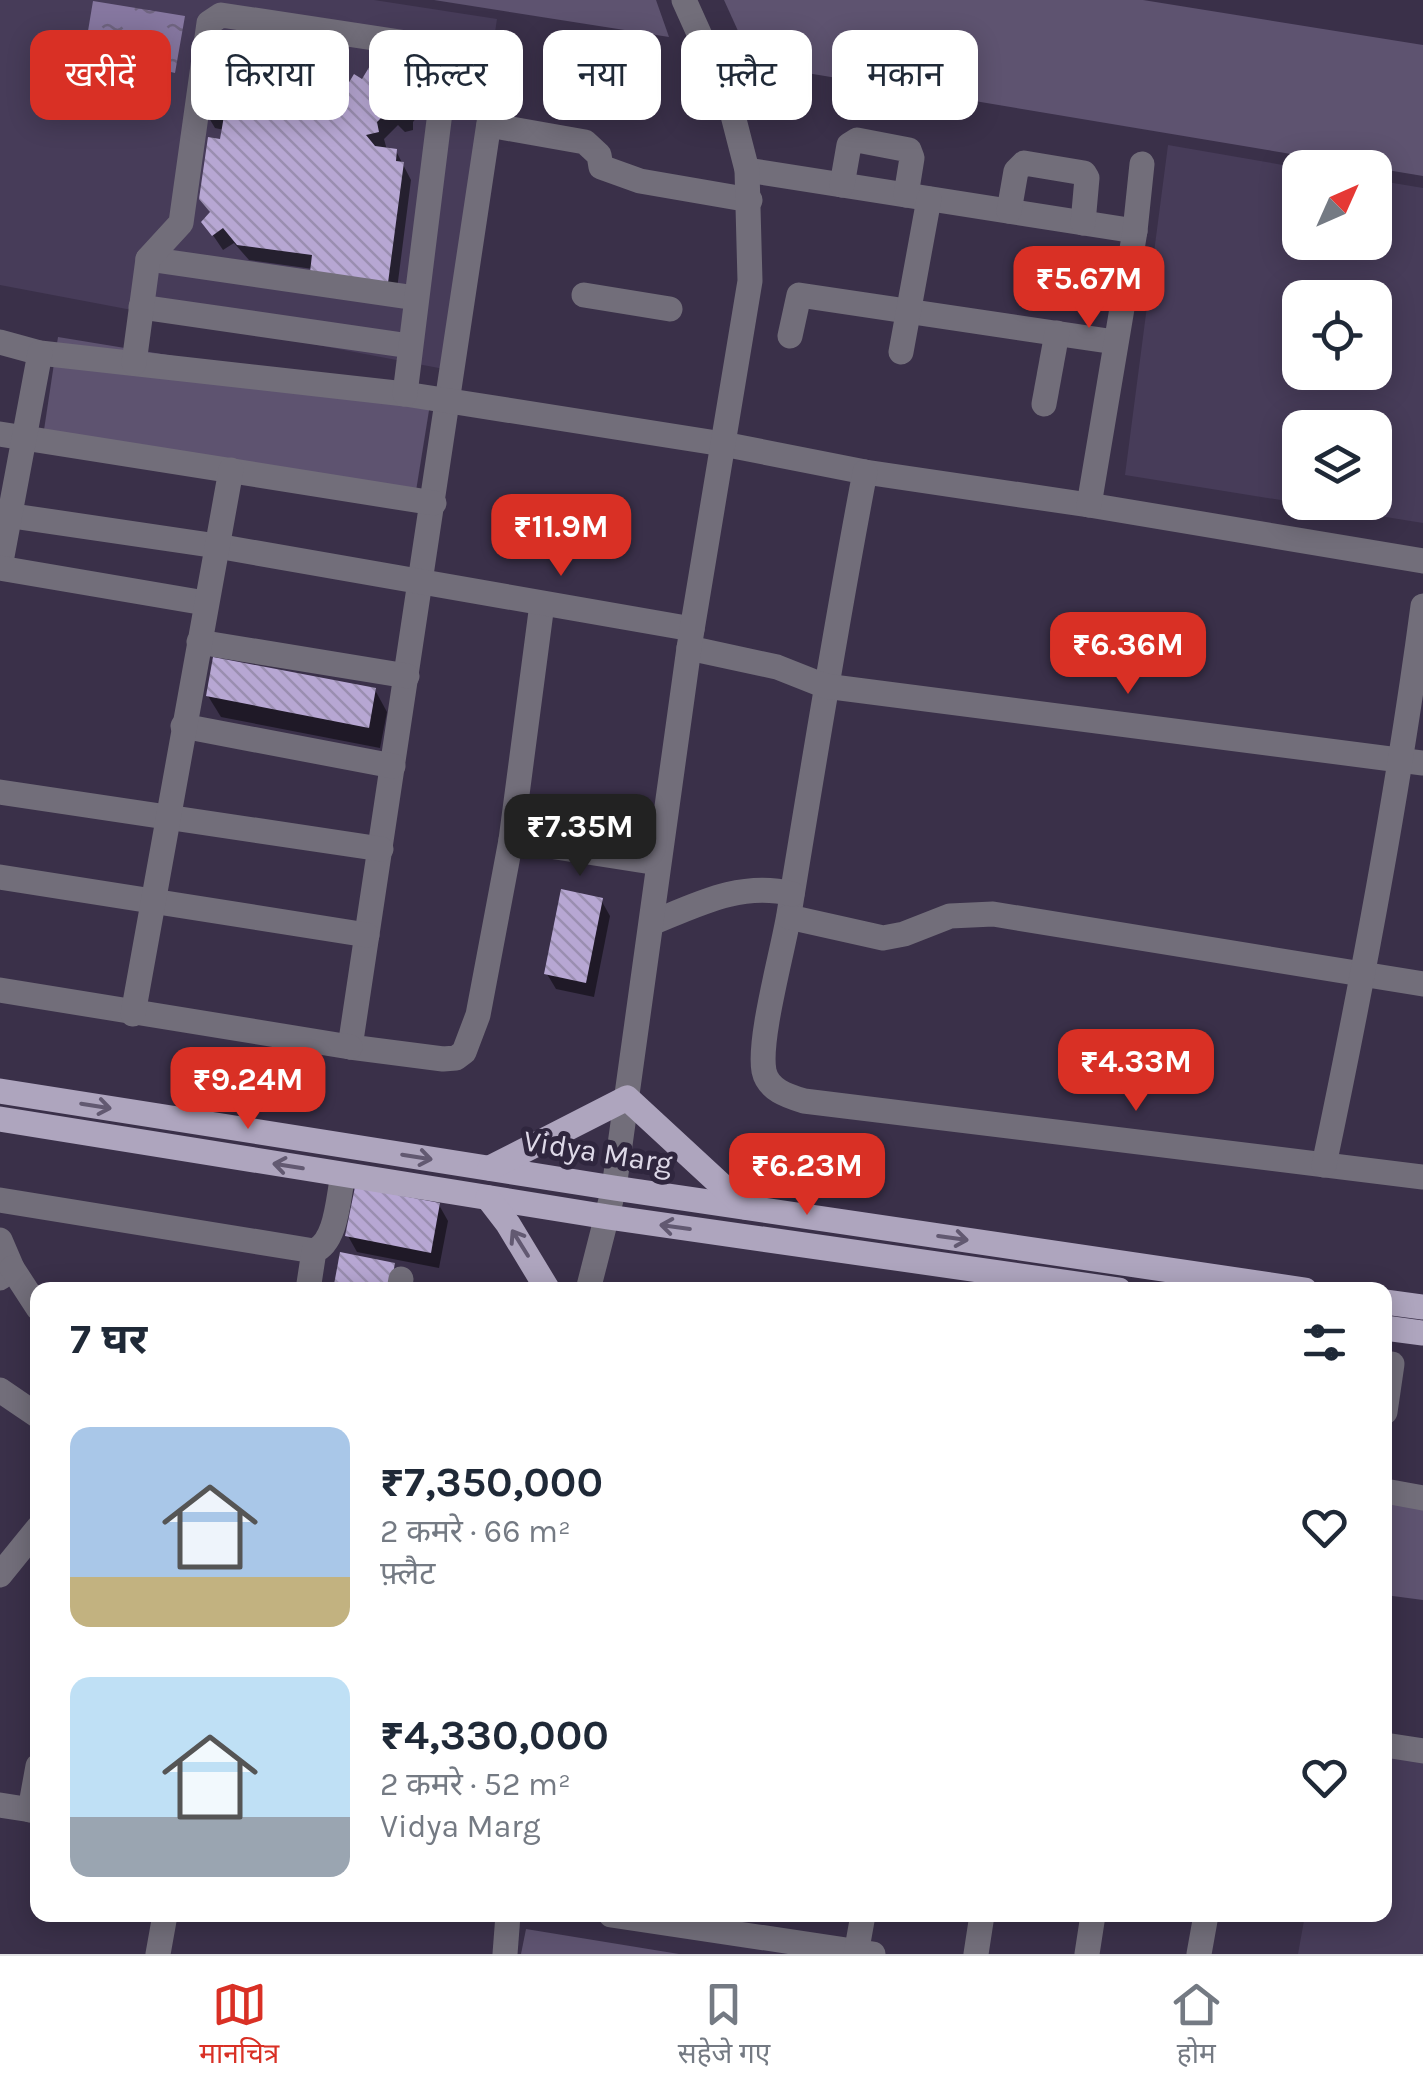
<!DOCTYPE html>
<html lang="hi">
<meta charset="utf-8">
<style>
:root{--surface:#fff;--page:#f6f6f7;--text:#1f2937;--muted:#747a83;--line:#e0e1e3;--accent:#d93025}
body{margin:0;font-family:Karla,"Noto Sans Devanagari",sans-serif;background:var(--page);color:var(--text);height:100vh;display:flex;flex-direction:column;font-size:38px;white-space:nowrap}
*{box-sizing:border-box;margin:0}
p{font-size:32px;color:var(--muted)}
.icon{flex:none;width:55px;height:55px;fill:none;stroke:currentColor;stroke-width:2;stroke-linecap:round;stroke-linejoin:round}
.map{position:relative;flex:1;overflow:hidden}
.sheet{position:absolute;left:30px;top:1282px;width:1362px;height:640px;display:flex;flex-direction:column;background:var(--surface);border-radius:20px;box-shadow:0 5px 25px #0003}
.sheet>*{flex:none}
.guide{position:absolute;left:30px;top:30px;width:1365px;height:90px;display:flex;gap:20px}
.needle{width:65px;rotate:45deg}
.fabs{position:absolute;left:1282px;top:150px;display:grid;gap:20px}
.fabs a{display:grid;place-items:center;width:110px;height:110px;border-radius:20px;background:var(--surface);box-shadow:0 5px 25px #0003;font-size:50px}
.price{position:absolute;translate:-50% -85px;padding:0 22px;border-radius:20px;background:var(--accent);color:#fff;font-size:32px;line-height:65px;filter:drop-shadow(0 2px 5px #0008)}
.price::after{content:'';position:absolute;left:50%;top:60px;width:30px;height:22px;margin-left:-15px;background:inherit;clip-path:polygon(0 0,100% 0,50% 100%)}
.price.active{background:#222;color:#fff}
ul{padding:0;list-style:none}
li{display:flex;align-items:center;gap:30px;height:250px;padding:0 40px}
li span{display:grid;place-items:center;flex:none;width:280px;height:200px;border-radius:20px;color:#555}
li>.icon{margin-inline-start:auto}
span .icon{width:120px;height:120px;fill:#fffc;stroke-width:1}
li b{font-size:42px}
h2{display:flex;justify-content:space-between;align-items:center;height:120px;padding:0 40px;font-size:42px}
.pill{padding:0 35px;border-radius:20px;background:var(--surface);box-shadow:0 5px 25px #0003;font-size:35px;line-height:90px}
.pill.active{background:var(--accent);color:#fff}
.tab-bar{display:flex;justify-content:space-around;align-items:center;height:140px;border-top:2px solid var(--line);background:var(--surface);font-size:28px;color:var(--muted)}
.tab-bar a{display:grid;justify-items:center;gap:5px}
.tab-bar .active{color:var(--accent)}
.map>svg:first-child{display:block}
.built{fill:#473c59;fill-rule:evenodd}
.park{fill:#5e5370}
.water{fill:url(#water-ripples)}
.shadow{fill:#0007}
.building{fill:url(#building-back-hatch)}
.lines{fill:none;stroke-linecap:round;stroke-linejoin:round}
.minor{stroke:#726e7a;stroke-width:25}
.major{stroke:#aea5be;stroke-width:25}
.oneway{stroke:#625971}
.labels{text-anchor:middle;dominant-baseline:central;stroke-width:10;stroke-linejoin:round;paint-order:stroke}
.street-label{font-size:30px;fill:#ded9e8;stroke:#2f263e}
</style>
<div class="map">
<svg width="1423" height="1954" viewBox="0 0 1423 1954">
<defs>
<pattern id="water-ripples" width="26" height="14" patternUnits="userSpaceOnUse" patternTransform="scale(2.5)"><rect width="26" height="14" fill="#8677a0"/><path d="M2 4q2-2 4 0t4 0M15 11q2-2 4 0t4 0" fill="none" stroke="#6f6480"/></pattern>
<pattern id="building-back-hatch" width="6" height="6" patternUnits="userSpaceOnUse" patternTransform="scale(2.5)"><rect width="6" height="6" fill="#b7a7d3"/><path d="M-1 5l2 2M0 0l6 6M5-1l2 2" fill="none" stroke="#9a8eb0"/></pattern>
</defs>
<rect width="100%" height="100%" fill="#3a3049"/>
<!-- built -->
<g class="built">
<path d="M0 0H374L497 19 444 369 0 285Z"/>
<path d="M1168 145 1300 168V242H1375V180L1423 188V523L1125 475ZM1300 298H1375V372H1300ZM1300 428H1375V502H1300Z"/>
<path d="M1385 1753 1423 1758V1954H1298L1305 1915H1385Z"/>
</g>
<!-- park -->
<g class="park">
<path d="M434 0H656L669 37Z"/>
<path d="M724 0H1143L1423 45V176L753 64Z"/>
<path d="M58 337 431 398 416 491 44 430Z"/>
<path d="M1386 1501 1423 1506V1600L1385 1595Z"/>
<path d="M526 1929 679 1954H521Z"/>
</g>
<!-- water -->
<path class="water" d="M93 1 185 16 175 73 117 59 110 78 81 73Z"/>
<!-- shadow -->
<g class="shadow">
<path d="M313 53 316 58 326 59 335 75 332 93 340 103 363 82 415 75 425 91 423 110 413 122V130L405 132 398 125 384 139 387 150 396 151 411 180 396 297 313 269 249 260 234 243 223 250 204 222 211 214 202 199 224 130 215 128 206 113Z"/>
<path d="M375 690 387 712 380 748 221 717 208 696Z"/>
<path d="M601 900 610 916 594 997 556 989 547 974Z"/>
<path d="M439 1205 448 1221 439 1268 357 1252 348 1236Z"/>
</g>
<!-- building -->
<g class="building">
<path d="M214 36 315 51 314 55 327 57 324 79 338 97 340 83 348 84 354 74 362 79 371 64 376 68 386 62 410 66 417 73 415 93 406 106V114L394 117 388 111 377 122 379 132 366 135 375 146 397 149 396 161 404 162 388 283 310 272 312 255 237 245 223 228 212 236 201 222 210 212 199 199 208 137 220 139 224 116 204 113Z"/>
<path d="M213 657 376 688 369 728 206 696Z"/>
<path d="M561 889 603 898 586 983 544 974Z"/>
<path d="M355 1187 440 1203 431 1253 345 1236Z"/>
<path d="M340 1252 395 1263 390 1290H333Z"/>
</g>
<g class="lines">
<!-- minor -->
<g class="minor">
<path d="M498 63 350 1047 443 1059 456 1058 464 1052 478 1015 511 840 542 604"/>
<path d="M489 125 585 142 599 155 601 167 640 181 750 200"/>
<path d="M747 170 1135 231"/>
<path d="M842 185 849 145 857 140 909 150 912 158 906 195"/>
<path d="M1009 211 1016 171 1024 163 1084 173 1087 178 1083 223"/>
<path d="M148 259 416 298"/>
<path d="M584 295 670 309"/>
<path d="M141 307 410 346"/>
<path d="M790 336 799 295 1115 342"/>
<path d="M0 342 40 353 405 394 723 444 865 472 1089 505 1423 561"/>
<path d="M901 352 929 199"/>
<path d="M134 363 148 259 181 223 209 23 221 15 433 47 446 64 405 394"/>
<path d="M1044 404 1057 333"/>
<path d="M0 434 434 503"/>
<path d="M865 472C837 619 813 766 789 914 783 951 758 1039 764 1071 768 1090 788 1096 804 1101L1423 1177"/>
<path d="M1089 505 1135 231 1142 164"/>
<path d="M0 514 217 546 692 629"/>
<path d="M0 567 40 353"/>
<path d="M0 568 205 603"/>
<path d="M199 642 407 676"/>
<path d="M689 648 777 667 825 686 1423 763"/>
<path d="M183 726 393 766"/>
<path d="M0 792 381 849"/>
<path d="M511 840 658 863"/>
<path d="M0 877 367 935"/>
<path d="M789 917 883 938 904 934 950 916 993 914 1423 984"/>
<path d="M652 923C698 904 742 881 792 894"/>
<path d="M0 990 350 1047"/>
<path d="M133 1014 231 470"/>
<path d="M1324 1165C1363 980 1398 794 1423 606"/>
<path d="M0 1200 314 1251"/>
<path d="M0 1240 12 1268 0 1278"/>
<path d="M12 1268 38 1308"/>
<path d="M308 1290 314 1251C337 1242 338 1197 343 1175"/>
<path d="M399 1290 401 1279"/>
<path d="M588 1290 614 1188 689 648 750 281 747 170 729 100 684 0"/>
<path d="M0 1390 38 1416"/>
<path d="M1385 1412 1392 1364"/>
<path d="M1385 1491 1423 1498"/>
<path d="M0 1575 38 1528"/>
<path d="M1385 1745 1423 1751"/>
<path d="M0 1805 38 1811"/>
<path d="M30 1810 38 1766"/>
<path d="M611 1915 873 1954"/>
<path d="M158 1954 165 1915"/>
<path d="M505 1954 508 1915"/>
<path d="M856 1954 863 1915"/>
<path d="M976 1954 982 1915"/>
<path d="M1087 1954 1093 1915"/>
<path d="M1199 1954 1206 1915"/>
</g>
<!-- major -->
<g class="major">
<path d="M0 1091 614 1188 1305 1290"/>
<path d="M0 1119 608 1217 1119 1290"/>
<path d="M490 1168 627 1098 745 1207"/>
<path d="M488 1198 508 1224 548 1290"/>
<path d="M1385 1302 1423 1307"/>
<path d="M1385 1328 1423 1333"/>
</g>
</g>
<!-- one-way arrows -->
<defs><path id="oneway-shaft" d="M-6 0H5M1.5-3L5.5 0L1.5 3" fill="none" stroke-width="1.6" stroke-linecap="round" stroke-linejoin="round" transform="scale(2.5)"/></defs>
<g class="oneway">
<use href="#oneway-shaft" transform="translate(96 1106) rotate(9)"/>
<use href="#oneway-shaft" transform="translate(417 1157) rotate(9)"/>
<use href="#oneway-shaft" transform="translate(288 1166) rotate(-171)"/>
<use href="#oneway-shaft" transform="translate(675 1227) rotate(-172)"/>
<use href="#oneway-shaft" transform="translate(953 1238) rotate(8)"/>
<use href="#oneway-shaft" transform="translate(520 1243) rotate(-122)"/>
</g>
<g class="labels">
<!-- street labels -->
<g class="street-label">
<text transform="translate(598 1152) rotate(9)">Vidya Marg</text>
</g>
</g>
</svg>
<div class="fabs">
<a><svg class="needle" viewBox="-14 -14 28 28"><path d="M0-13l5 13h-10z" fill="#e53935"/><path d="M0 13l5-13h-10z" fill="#747a83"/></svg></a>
<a><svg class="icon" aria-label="locate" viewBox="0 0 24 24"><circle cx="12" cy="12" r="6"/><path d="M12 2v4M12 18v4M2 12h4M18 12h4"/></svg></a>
<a><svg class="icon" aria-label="layers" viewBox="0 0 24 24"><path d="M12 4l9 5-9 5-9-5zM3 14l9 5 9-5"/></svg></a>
</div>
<b class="price" style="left:1089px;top:331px">₹5.67M</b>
<b class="price" style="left:561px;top:579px">₹11.9M</b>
<b class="price" style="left:1128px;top:697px">₹6.36M</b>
<b class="price active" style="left:580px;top:879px">₹7.35M</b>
<b class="price" style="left:1136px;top:1114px">₹4.33M</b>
<b class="price" style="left:248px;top:1132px">₹9.24M</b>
<b class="price" style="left:807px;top:1218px">₹6.23M</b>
<div class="guide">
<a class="pill active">खरीदें</a>
<a class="pill">किराया</a>
<a class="pill">फ़िल्टर</a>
<a class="pill">नया</a>
<a class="pill">फ़्लैट</a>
<a class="pill">मकान</a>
</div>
<section class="sheet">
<h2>7 घर<svg class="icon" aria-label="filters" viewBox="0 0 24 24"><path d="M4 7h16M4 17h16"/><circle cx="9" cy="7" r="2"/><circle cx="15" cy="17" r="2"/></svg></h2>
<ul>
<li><span style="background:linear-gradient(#a9c7e8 75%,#c2b280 0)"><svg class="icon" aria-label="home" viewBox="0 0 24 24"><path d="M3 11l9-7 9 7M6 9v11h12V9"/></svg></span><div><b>₹7,350,000</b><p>2 कमरे · 66 m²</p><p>फ़्लैट</p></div><svg class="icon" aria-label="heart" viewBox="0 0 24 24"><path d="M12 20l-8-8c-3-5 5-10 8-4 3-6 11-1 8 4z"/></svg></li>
<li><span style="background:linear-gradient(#bfe0f5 70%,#9aa5b1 0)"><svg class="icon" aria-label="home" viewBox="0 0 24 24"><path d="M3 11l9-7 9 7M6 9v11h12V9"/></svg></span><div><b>₹4,330,000</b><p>2 कमरे · 52 m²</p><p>Vidya Marg</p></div><svg class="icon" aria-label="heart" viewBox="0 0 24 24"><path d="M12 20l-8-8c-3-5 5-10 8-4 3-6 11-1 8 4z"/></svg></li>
</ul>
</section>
</div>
<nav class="tab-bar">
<a class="active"><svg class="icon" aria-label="map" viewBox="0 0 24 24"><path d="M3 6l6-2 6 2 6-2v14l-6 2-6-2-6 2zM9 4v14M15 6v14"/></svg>मानचित्र</a>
<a><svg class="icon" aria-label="saved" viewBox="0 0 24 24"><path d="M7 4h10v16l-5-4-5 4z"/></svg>सहेजे गए</a>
<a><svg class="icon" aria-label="home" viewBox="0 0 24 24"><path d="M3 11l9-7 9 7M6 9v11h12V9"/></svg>होम</a>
</nav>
